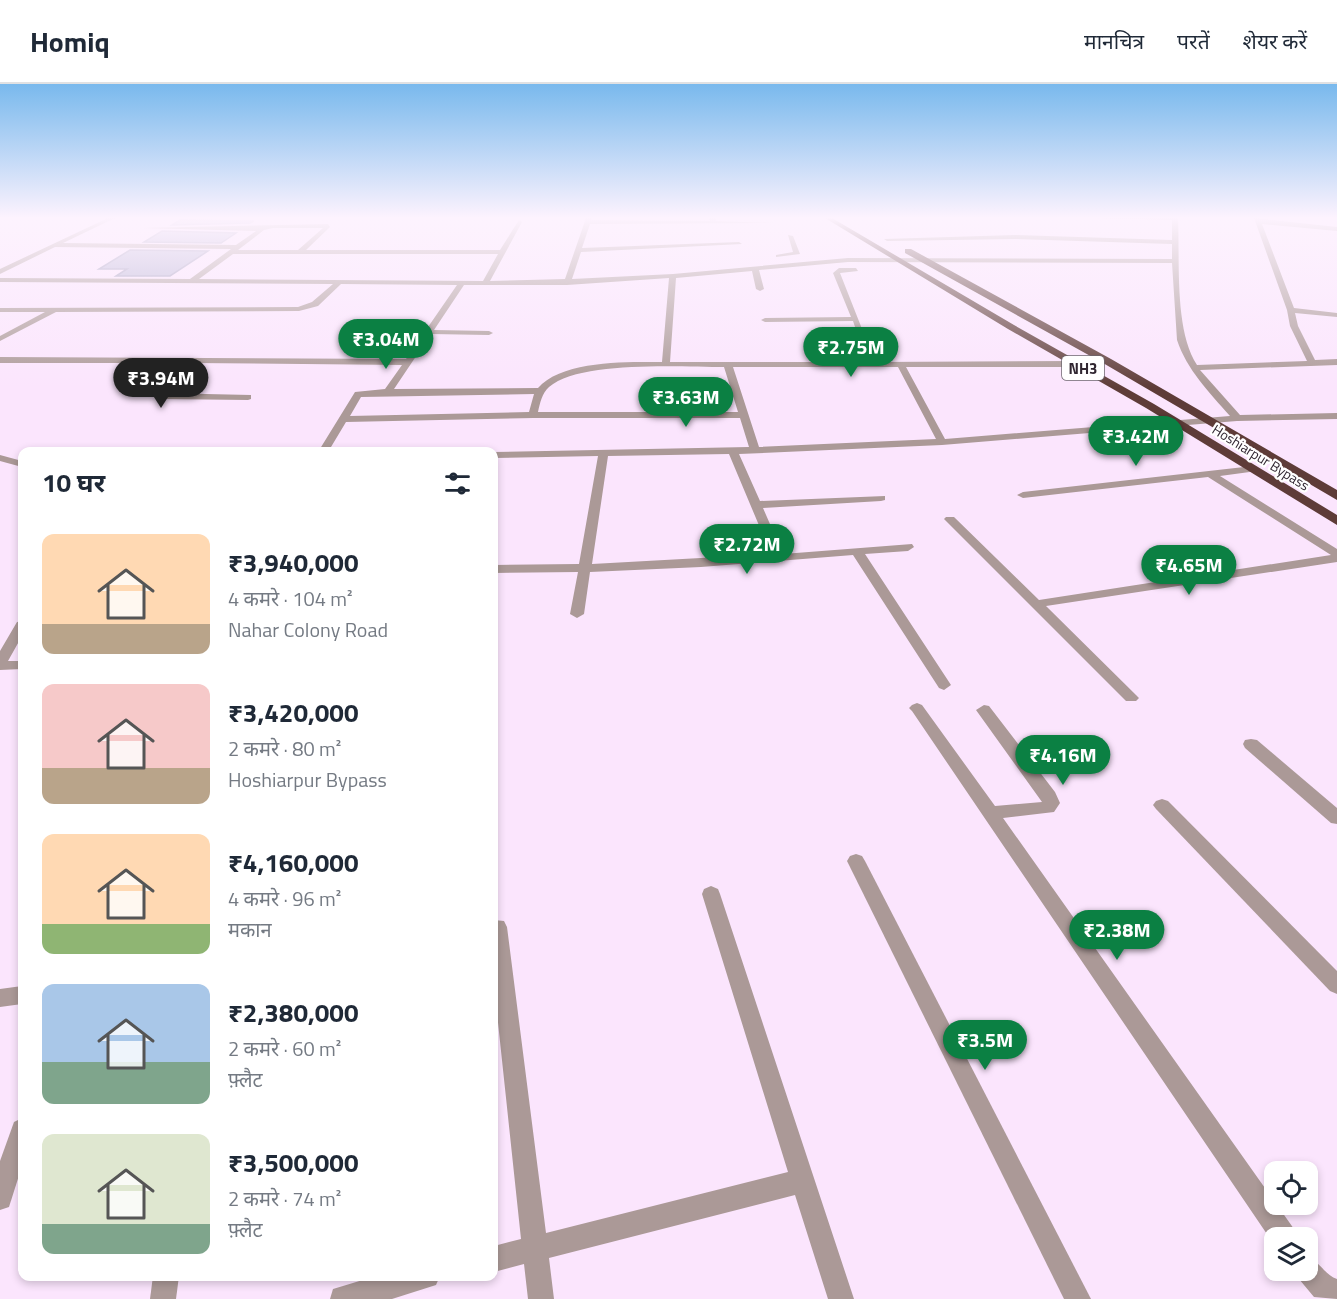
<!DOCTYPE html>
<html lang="hi">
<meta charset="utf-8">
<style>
:root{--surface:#fff;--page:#f2f2f3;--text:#1f2937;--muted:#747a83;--line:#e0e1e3;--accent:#0b8043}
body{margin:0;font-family:"Titillium Web","Noto Sans Devanagari",sans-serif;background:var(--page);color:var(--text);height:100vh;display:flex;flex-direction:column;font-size:22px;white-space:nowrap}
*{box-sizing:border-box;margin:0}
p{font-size:20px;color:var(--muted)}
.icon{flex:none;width:33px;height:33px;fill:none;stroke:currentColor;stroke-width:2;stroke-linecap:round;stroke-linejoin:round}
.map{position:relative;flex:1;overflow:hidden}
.panel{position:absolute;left:18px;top:363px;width:480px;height:834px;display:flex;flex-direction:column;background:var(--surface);border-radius:12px;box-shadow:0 3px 9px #0003}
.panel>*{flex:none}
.fabs{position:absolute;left:1264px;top:1077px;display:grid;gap:12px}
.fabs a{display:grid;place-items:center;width:54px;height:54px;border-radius:12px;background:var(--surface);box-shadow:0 3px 9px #0003;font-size:30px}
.price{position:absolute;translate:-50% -51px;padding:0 14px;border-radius:21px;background:var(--accent);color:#fff;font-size:20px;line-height:39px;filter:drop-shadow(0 2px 3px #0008)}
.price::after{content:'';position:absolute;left:50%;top:36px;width:18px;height:14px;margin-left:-9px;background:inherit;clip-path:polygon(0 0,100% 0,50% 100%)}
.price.on{background:#222;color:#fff}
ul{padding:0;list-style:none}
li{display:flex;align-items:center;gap:18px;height:150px;padding:0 24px}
li span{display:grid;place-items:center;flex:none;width:168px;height:120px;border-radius:12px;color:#555}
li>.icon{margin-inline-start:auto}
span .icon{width:72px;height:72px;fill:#fffc;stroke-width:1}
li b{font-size:26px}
h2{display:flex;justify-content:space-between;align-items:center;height:72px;padding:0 24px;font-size:26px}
header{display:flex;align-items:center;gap:36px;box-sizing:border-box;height:84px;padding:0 30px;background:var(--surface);border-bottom:2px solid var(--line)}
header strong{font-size:28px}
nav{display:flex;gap:33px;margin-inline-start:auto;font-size:21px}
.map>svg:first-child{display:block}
.building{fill:#b2afd1;stroke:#9794b5;stroke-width:1.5}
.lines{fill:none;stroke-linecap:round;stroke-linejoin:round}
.minor{fill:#ab9997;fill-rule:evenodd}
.highway{fill:#5e3c38;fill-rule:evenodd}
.labels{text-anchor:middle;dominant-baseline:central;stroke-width:4.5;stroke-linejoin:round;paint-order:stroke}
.far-street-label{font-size:14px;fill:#302631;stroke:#fff}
.shield{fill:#fff;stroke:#6e676f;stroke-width:1.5}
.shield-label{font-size:15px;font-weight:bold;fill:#302631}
</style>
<header>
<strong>Homiq</strong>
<nav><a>मानचित्र</a><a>परतें</a><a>शेयर करें</a></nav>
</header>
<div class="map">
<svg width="1337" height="1215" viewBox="0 0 1337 1215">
<rect width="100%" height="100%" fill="#fbe5fd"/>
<!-- building -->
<g class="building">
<path d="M180 136 254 137 250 139 172 141Z"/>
<path d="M162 147 236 149 221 159 144 158Z"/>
<path d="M130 166 208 167 170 192H116L127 185H99Z"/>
</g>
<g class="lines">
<!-- minor -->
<g class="minor">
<path d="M108 134H115L63 159 236 161 256 147 143 144 328 140 330 143 306 166H500L519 136 522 138 490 197 565 195 586 134H592L591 136 710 137 709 134H715L716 137 774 139 590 140 582 164 739 158 742 160 581 168 572 195 673 190 848 174 1172 175V160L1015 155 887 157 884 155 1015 151 1172 156V136L1093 134H1178C1180 176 1174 246 1197 281L1307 277 1290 242 1287 226 1254 134 1337 143V147L1262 140 1294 224 1337 229V233L1295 229 1298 242 1315 276 1337 275V281L1200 286 1240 331 1337 329V335L1237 337 942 361 739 370 760 417 885 412V416L881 417 763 424 783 470 912 460 914 463 908 467 865 470 951 601 944 606 939 604 853 471 701 483 590 488 584 530 577 534 570 530 578 488 494 489V481L579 480 598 372 494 374V368L749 363 740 334H533L346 338 328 368H318L355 308 385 305 402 281 192 279 161 309 251 311V315L248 316 163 315 151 312V308L182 279H0V273L406 275 457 201 341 200 318 222 299 227 56 228 0 257V252L45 228H0V224L298 223 312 218 333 200 0 198V194L190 195 231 165 55 163 0 190V185ZM273 144H323L298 166H238L264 146ZM233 170H498L483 197 199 195ZM848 178 1172 179 1177 256C1187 286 1209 308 1230 332L945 355 906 283H1075L1079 280 1075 277 875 278 840 189 858 187 856 184H839L833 189 851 233 765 234 761 236 765 238 853 237 867 278H670L676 194 752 187 756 205 760 207 764 205 759 186ZM669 194 662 278C628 278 562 276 538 304L394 305 431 250 489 251 493 249 489 247 434 246 464 201H567ZM724 283 738 328H538C540 319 542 309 549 303 580 276 683 283 724 283ZM733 283H898L936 355 759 363ZM534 310 529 328 350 332 361 313ZM729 370 771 470 592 480 608 372Z"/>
<path d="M788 151 793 152 800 170 776 173V171L793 168Z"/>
<path d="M0 371 22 377V383L0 377Z"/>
<path d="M1253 382 1257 383V387L1220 392 1337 465V478L1046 522 1136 611 1139 614 1136 617H1126L944 435 946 433H954L1039 516 1331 471 1208 393 1023 414 1017 411 1023 408Z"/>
<path d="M22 537V552L8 577H22V585L0 586V567L17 538Z"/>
<path d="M917 619 922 621 995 722 1042 718 976 626 984 621 989 622 1055 708 1060 719 1054 728 1003 734 1294 1145 1298 1154H1275V1162L912 627 909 624 912 621Z"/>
<path d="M1251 655 1257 656 1337 724V740L1331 739 1245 664 1243 660 1245 656Z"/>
<path d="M1162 715 1168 717 1337 887V910L1330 907 1156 725 1153 721 1156 717Z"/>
<path d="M856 770 862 772 865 777 1091 1215H1064L847 777 850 772Z"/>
<path d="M711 802 718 805 720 810 854 1215H828L795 1111 549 1174 554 1215H528L524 1180 494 1188V1162L521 1155 494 901V836L504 837 507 843 546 1149 788 1088 702 810 704 805Z"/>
<path d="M22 902V920L0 923V905Z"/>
<path d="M22 1034V1082L9 1123 0 1126V1077L14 1038Z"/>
<path d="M1308 1173C1320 1178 1325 1191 1337 1195V1215L1314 1213 1299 1195 1295 1186H1308Z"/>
<path d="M153 1192H179L176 1215H150Z"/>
<path d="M376 1192H440L436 1201 392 1215H330L333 1205Z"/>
</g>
<!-- highway -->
<g class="highway">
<path d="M825 134H832L1014 241 1154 320 1337 431V441L1146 324 1008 245Z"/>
<path d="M905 165H911L1111 275 1337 406V416L1103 279 905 169Z"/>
</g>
</g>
<!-- sky -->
<linearGradient id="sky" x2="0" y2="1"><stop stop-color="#79b9ed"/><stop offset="0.44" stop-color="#fdf3fe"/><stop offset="1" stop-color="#fdf3fe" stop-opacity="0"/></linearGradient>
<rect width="1337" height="304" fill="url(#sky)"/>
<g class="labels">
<!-- far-street labels -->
<g class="far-street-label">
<text transform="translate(1261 373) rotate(32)">Hoshiarpur Bypass</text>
</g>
<!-- shield labels -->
<rect class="shield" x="1062" y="272" width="42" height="24" rx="4.5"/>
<g class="shield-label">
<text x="1083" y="284">NH3</text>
</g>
</g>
</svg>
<div class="fabs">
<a><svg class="icon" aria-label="locate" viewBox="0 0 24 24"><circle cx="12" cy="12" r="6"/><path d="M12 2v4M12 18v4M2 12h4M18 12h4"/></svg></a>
<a><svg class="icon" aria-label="layers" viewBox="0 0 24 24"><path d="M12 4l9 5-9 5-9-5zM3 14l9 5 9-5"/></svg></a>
</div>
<b class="price" style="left:386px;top:286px">₹3.04M</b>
<b class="price" style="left:851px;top:294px">₹2.75M</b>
<b class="price on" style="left:161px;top:325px">₹3.94M</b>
<b class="price" style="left:686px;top:344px">₹3.63M</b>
<b class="price" style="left:1136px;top:383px">₹3.42M</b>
<b class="price" style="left:747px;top:491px">₹2.72M</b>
<b class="price" style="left:1189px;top:512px">₹4.65M</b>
<b class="price" style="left:1063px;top:702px">₹4.16M</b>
<b class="price" style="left:1117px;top:877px">₹2.38M</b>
<b class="price" style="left:985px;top:987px">₹3.5M</b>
<section class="panel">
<h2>10 घर<svg class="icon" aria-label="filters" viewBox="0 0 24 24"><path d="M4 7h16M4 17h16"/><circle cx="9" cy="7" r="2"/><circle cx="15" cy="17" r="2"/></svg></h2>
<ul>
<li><span style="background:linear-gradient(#ffd9b3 75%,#b9a48a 0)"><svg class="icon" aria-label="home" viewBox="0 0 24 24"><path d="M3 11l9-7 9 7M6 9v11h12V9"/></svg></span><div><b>₹3,940,000</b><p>4 कमरे · 104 m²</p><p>Nahar Colony Road</p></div></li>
<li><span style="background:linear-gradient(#f6c9c9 70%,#b9a48a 0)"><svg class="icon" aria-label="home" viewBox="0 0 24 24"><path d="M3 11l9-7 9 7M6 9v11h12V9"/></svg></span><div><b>₹3,420,000</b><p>2 कमरे · 80 m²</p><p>Hoshiarpur Bypass</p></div></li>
<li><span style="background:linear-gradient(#ffd9b3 75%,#8fb573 0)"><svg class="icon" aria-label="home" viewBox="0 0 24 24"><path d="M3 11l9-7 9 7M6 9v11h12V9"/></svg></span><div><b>₹4,160,000</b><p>4 कमरे · 96 m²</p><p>मकान</p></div></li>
<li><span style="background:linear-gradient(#a9c7e8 65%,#7fa58c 0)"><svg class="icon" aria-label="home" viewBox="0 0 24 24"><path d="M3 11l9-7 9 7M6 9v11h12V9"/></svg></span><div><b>₹2,380,000</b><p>2 कमरे · 60 m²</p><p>फ़्लैट</p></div></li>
<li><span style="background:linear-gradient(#dfe7d0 75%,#7fa58c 0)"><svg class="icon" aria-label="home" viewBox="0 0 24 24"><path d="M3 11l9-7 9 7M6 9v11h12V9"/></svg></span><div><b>₹3,500,000</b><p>2 कमरे · 74 m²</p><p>फ़्लैट</p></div></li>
</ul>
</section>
</div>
